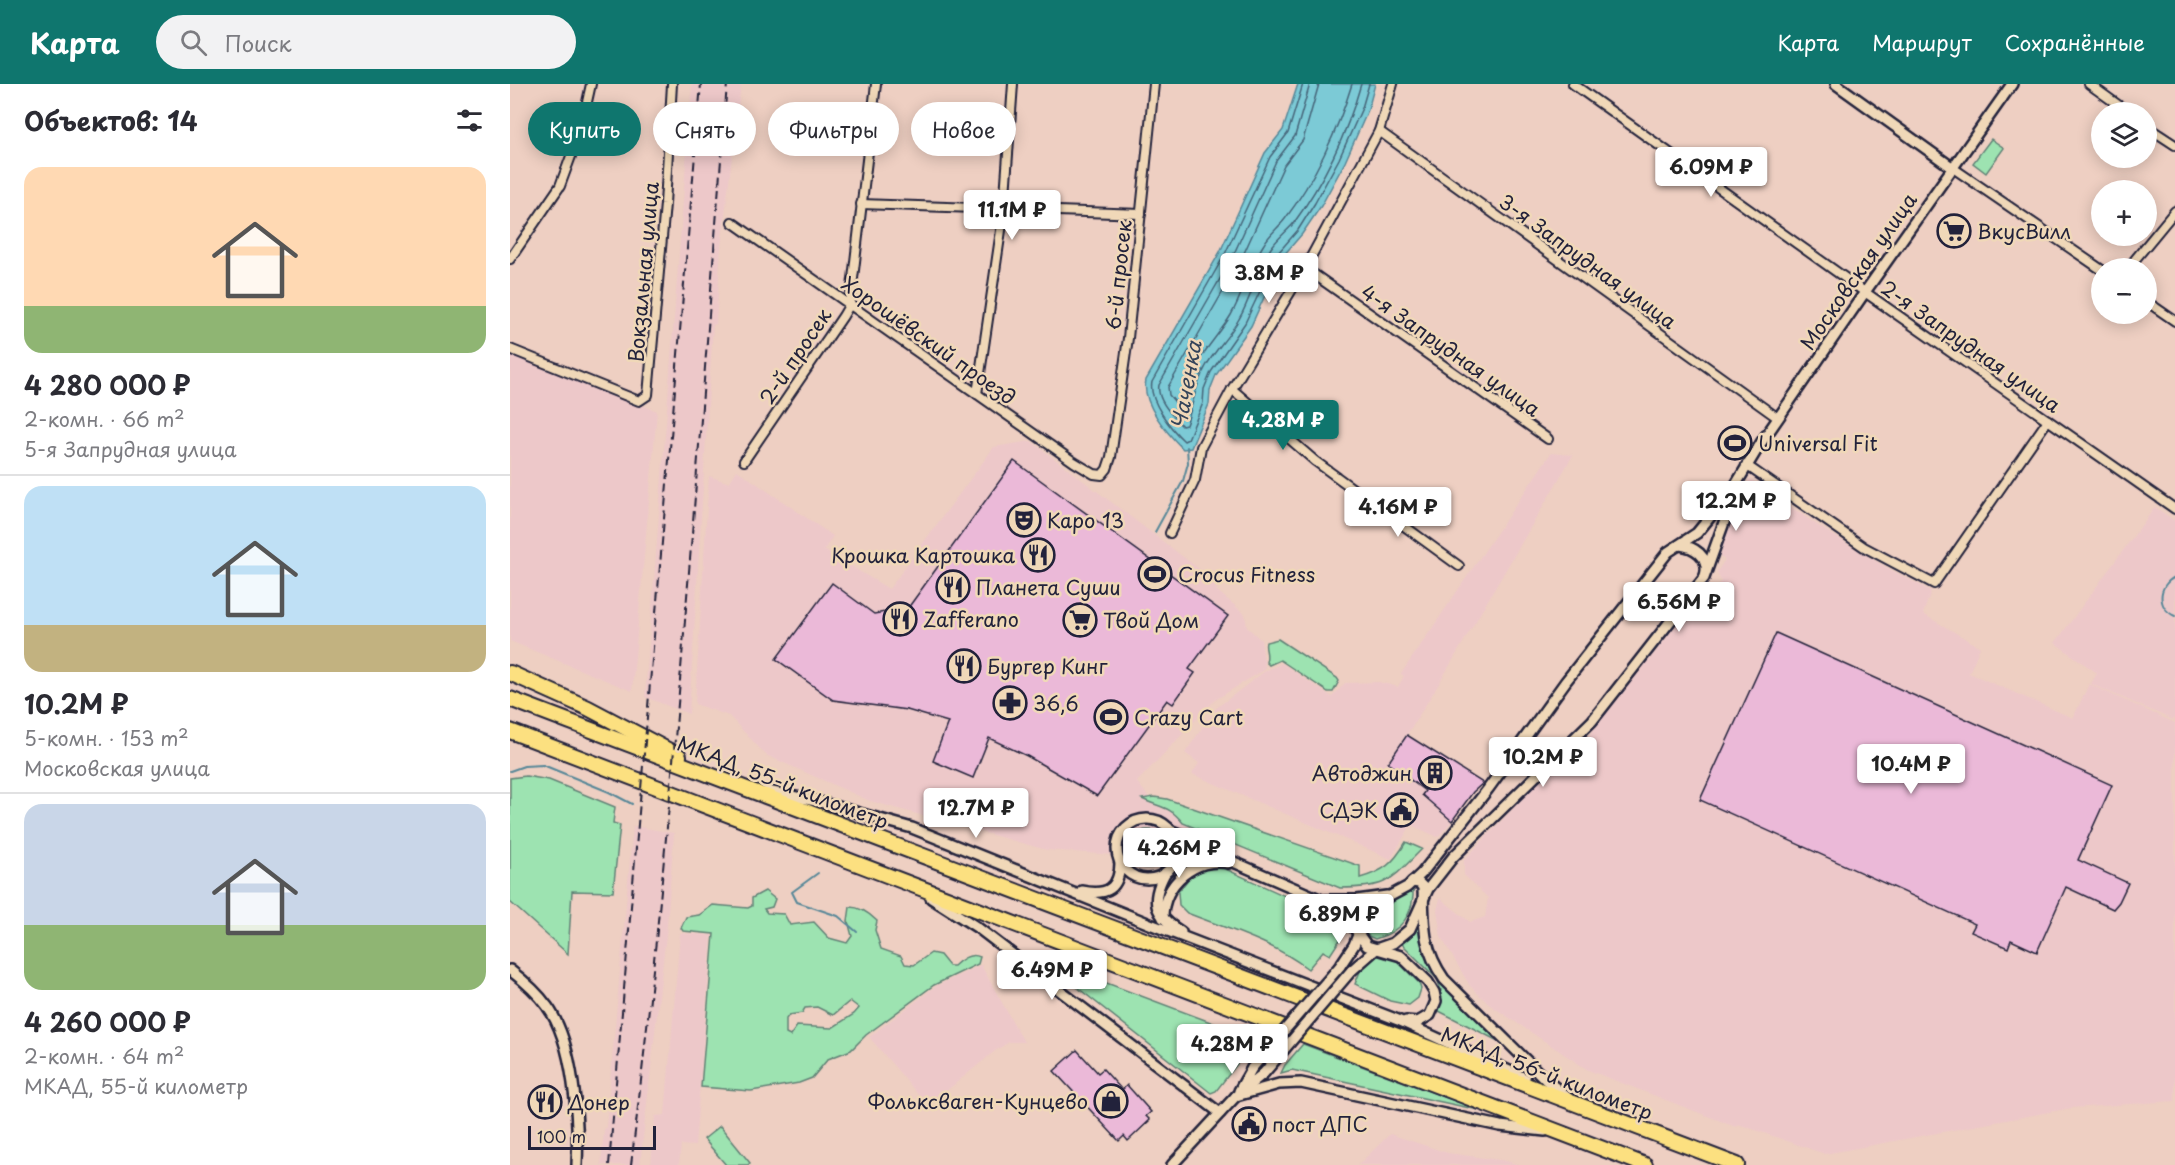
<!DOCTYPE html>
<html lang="ru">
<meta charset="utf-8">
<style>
:root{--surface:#fff;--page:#f2f2f3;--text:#2b2b33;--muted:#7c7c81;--line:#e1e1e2;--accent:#0f766e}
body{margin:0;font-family:"Playpen Sans",sans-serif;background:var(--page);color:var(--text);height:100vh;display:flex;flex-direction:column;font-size:22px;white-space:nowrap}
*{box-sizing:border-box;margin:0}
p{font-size:20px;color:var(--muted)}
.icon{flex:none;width:33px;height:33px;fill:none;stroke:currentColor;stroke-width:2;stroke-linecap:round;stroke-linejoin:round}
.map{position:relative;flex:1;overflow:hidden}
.side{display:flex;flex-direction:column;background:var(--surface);width:510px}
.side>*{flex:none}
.top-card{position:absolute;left:18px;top:18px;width:570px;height:54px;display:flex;gap:12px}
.fabs{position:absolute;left:1581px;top:18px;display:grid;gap:12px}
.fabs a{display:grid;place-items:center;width:66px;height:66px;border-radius:50%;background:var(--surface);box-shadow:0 3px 15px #0003;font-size:30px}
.scale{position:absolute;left:18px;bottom:15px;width:128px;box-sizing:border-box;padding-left:6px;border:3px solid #22223b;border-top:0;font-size:16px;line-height:21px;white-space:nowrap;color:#22223b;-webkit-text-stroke:4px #f0d8b8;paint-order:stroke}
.price{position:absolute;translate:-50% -51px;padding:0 14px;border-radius:6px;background:#fff;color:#222;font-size:20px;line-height:39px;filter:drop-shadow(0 2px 3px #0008)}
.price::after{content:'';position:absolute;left:50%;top:36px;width:18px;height:14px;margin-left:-9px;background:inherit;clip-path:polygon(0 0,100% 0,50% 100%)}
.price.active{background:var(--accent);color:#fff}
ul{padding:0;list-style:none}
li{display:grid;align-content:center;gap:12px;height:318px;padding:0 24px}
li+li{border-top:2px solid var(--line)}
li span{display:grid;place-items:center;height:186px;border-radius:18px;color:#555}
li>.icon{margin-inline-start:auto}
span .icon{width:108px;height:108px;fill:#fffc;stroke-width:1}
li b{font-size:26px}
h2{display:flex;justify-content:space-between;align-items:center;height:72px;padding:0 24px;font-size:26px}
.pill{padding:0 21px;border-radius:27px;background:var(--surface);box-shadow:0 3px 15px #0003;font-size:21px;line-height:54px}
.pill.active{background:var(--accent);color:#fff}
header{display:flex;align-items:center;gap:36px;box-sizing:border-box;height:84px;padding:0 30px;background:var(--accent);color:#fff}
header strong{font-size:28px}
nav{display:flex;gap:33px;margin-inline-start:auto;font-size:21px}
.search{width:420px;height:54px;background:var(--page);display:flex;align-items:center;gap:15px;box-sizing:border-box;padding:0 21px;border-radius:33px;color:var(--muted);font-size:22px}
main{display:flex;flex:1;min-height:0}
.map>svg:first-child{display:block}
.built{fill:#edc8c9}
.green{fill:#9de3b1;stroke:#608276;stroke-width:1.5;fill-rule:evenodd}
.water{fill:#7bcad6;stroke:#578798;stroke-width:1.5}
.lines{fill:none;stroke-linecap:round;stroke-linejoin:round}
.shore{stroke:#466579;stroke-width:1.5}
.stream{stroke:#578798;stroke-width:2}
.building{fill:#ebb9d8;stroke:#22223b;stroke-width:1.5}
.minor-casing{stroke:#22223b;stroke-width:12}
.tertiary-casing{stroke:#22223b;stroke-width:14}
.trunk-casing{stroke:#22223b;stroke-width:18}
.minor{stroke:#f0d8b8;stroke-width:8}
.tertiary{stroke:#f0d8b8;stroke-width:9}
.trunk{stroke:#fce080;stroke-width:14}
.rail{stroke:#22223b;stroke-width:2;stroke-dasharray:9 4.5;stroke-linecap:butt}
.tertiary-bridge-casing{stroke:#22223b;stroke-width:14;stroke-linecap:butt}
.tertiary-bridge{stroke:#f0d8b8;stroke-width:9}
.labels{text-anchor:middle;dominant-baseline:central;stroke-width:5;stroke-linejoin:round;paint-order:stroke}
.poi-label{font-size:20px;fill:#22223b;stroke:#f0d8b8;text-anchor:start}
.street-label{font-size:20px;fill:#22223b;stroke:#f0d8b8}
.water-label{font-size:21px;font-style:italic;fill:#34445a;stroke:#f0d8b8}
</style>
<header>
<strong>Карта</strong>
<div class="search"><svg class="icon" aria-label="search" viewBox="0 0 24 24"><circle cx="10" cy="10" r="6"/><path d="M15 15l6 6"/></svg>Поиск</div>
<nav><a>Карта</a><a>Маршрут</a><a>Сохранённые</a></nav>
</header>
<main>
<section class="side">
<h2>Объектов: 14<svg class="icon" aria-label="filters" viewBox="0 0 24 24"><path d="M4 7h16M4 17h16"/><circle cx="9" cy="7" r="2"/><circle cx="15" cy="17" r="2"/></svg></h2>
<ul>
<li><span style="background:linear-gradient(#ffd9b3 75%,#8fb573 0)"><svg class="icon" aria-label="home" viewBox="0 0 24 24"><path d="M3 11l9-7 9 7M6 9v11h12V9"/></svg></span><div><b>4 280 000 ₽</b><p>2-комн. · 66 m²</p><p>5-я Запрудная улица</p></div></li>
<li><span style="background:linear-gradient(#bfe0f5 75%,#c2b280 0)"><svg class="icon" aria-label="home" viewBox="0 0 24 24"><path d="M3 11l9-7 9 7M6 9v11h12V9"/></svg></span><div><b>10.2M ₽</b><p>5-комн. · 153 m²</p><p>Московская улица</p></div></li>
<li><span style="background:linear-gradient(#c9d6e8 65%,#8fb573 0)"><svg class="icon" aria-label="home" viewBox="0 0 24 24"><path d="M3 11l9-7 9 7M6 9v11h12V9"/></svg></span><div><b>4 260 000 ₽</b><p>2-комн. · 64 m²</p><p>МКАД, 55-й километр</p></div></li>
</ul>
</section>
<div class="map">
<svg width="1665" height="1081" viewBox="0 0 1665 1081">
<rect width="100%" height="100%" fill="#eecfc2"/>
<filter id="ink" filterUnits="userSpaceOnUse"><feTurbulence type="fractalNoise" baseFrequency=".0167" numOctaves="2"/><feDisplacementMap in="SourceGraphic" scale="12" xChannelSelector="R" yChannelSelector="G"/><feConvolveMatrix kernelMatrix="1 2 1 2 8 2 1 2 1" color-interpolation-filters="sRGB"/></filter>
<g filter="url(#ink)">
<!-- built -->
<g class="built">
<path d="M182 0H231L211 163 206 240 203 241 179 630 135 613Z"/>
<path d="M0 270 147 327 122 607 0 557Z"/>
<path d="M521 357 710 501 706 506 735 530 737 543 751 556 755 583 752 587 705 616 627 698 641 716 665 719 708 752 696 759 686 785 631 773 537 766 360 717 256 671 219 632 185 620 199 392 219 399 227 386 323 452 314 466 379 505 484 363Z"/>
<path d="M1041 369 1063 371 930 598 879 679 915 707 913 712 942 737 928 753 901 741 881 775 682 690 689 679 675 669 705 625 755 587 772 579 822 613 835 599 869 598 888 603 894 592 891 590Z"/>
<path d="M1240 395 1313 445 1374 482 1421 507 1413 530 1470 563 1459 589 1563 634 1579 600 1665 639V1017L1561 1024 1315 1070 1228 1040 1226 1043 1078 986 980 921 960 902 931 853 927 826 930 814 960 838 975 833 978 814 954 791V776L1042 684 1051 687 1195 505 1203 507 1211 497 1207 488 1215 476 1210 472 1227 417Z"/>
<path d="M1645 423 1665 437V633L1663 636 1581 600 1587 589 1545 559Z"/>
<path d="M123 742 164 749 157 842 130 1081H91L94 1046 96 1043Z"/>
<path d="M170 849 202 851 185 1062 171 1061 169 1081H141L145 1032 155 1031Z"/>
<path d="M471 881 514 958H499L485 967 418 1022 359 953 426 902Z"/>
<path d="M880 1050 938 1069 997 1077 1008 1081H848Z"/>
</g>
<!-- green -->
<g class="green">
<path d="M1481 55 1494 64 1476 89 1463 79Z"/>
<path d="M768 555 827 594 829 597 823 608H818L770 576 759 581 756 578C759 569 754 565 756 558Z"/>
<path d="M16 692 39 696 105 723 103 739 110 741 103 808 62 807 58 870 0 818V694Z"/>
<path d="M644 713 657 715 850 782V794C874 787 883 780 896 758L912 765C880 797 878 804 830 804L673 739C659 721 650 724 632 715Z"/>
<circle cx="638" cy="765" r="19"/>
<path d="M695 782H709L797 822 806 819 828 834 833 842 831 854 820 871 813 867 798 885C763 858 718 845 677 829L669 821 668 808 680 793Z"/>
<path d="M903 802C905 830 891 848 865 855L856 851C853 825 886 816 903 802Z"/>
<path d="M255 807 265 815 262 823 254 825 257 829 274 830 280 841 304 838 319 854 337 859 342 852 338 837 340 823C350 823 360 830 367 837L365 846 371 865 391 872 395 880 404 881 421 869 430 871 439 882H444C451 875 460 868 470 873L468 880 424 901 356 951 341 966 318 975 302 994 289 999 241 1007 191 1003 204 850 173 847 171 844 176 833 189 831 203 821 238 824 242 822V814ZM340 917 349 924 344 930 322 944 287 942 280 952 276 950V935L279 931 292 929 295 924 307 923 323 931Z"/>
<path d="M908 838 916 870 931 897 998 962 927 926 931 906 927 895 891 859Z"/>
<path d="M866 871 883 873 909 899 911 905 908 914 899 921 880 917 845 900 853 880Z"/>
<path d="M530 874 735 951 726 969 731 975 706 1007 701 1009Z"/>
<path d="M793 960 969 1026 796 989 782 986 771 989 775 981Z"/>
<path d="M210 1042 240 1079 238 1081H216L194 1055Z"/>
</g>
<!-- water -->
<path class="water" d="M788 0H865L858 26 835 78 811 122 792 150 773 172 741 242 706 291 700 306 699 320 681 364 673 365C657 349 631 319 636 296L710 168 755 69 773 46Z"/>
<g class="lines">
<!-- shore -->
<g class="shore">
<path d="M793 0 778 49 760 73 715 170 642 298C638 316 661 345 674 357L678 355 693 319 694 305 701 288 735 239 768 169 788 146 805 119 829 75 852 24 859 0"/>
<path d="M800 0 785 52 766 77 722 174 649 301C646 316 663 332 672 342L676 341C683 322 685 300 695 284 704 267 719 253 729 235 742 213 747 185 761 164 767 155 776 148 783 140 813 99 837 49 851 0"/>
<path d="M809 0 793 56 774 81 730 178 658 303 659 311 670 324 673 323C679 309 679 294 687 280 697 262 711 248 721 231 734 208 740 181 754 160 759 151 768 144 775 135 804 97 828 46 842 0"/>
</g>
<!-- stream -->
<g class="stream">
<path d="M645 448 673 397 678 379 677 363"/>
<path d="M1665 493C1647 502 1647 524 1665 532"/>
<path d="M0 687 14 682 33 681 99 708 122 720"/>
<path d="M308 789 282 808 287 818 328 832 347 848"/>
</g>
</g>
<!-- building -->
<g class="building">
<path d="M504 377 718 532 679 585 685 589 663 620 657 616 587 712 517 672 479 654 463 694 423 677 438 638 397 626 323 616 266 575 322 499 364 530 398 524Z"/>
<path d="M1266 549 1602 701 1568 776 1618 799 1609 818 1603 825 1556 803 1527 868 1501 856 1498 864 1461 848 1465 840 1190 716Z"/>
<path d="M897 651 973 699 963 708 942 737 912 711 915 707 878 679Z"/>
<path d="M567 966 588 989 593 985 612 1006 617 1001 641 1028 636 1032 640 1036 618 1057 614 1052 609 1057 544 987Z"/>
</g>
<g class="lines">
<!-- minor casing -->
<g class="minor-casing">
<g id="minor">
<path d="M1063 0 1359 211 1665 425"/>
<path d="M1579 0 1618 28"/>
<path d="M1636 42 1665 61"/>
<path d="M869 47 1268 334"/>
<path d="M1443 84 1592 186"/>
<path d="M351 120 631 130"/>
<path d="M222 138 564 378 584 390 592 391 597 385 601 373 618 254 644 0"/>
<path d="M0 175 50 102 71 45 81 0"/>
<path d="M795 184 1038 355"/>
<path d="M1618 184 1665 127"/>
<path d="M1636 217 1665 237"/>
<path d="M0 265 129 317 138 311 155 120 162 0"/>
<path d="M722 305 805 377 949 482"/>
<path d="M467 310 494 126 503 0"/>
<path d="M234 377 333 232 340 220 366 0"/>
<path d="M1236 381 1354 463 1424 500 1538 336"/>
<path d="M660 449 685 396 691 363 722 305 795 184 869 47 883 0"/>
</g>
</g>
<!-- tertiary casing -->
<g class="tertiary-casing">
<g id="tertiary">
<path d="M1326 0 1443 84"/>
<path d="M1170 461C1185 463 1198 472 1196 488"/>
<path d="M257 707 306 717 402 744 640 840 888 936 1015 994"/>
<circle cx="637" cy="765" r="30"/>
<path d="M662 747 705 765"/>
<path d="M663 781 683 768 703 769 823 821 838 835 857 862 891 872 918 898 924 908 926 917 920 931 908 938 896 937"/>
<path d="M655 789C640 817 644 831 671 848"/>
<path d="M902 798 909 799 913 803C914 841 912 863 934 895L1036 996 1057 1013"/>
<path d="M572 807C597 812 610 805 610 777"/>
<path d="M421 814 468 844 710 1029"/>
<path d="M816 816H847L877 812"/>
<path d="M653 834C652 800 686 772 718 779"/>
<path d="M830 882 844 861 856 831 869 818 897 803 912 789 978 705 1056 597 1158 468 1187 449 1225 402 1251 359 1355 208 1502 0"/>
<path d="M0 886C13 896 27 908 37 922 64 958 69 1037 67 1081"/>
<path d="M841 887 866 865 883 859 900 845 918 805 943 773 1082 637 1194 494 1226 405"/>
<path d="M729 1007 742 984"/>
<path d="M726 1012 769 1000 791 999 990 1042 1035 1047"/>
<path d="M662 1081 726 1012 754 989"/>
</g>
</g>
<!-- trunk casing -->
<g class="trunk-casing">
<g id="trunk">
<path d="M0 589 78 624 169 672"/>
<path d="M0 615 1227 1081"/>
<path d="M0 647 1135 1081"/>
</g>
</g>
<!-- minor -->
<use href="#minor" class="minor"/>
<!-- tertiary -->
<use href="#tertiary" class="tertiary"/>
<!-- trunk -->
<use href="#trunk" class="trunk"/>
<!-- rail -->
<g class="rail">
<path d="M99 1081 191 0"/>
<path d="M121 1081C165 722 188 361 217 0"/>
</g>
<!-- tertiary-bridge casing -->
<g class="tertiary-bridge-casing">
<g id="tertiary-bridge">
<path d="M742 984 830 882"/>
<path d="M754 989 841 887"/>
</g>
</g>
<!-- tertiary-bridge -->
<use href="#tertiary-bridge" class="tertiary-bridge"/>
</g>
</g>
<!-- icons -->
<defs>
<g id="supermarket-ring" transform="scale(1.725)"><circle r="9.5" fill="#f0d8b8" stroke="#22223b" stroke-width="1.5"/><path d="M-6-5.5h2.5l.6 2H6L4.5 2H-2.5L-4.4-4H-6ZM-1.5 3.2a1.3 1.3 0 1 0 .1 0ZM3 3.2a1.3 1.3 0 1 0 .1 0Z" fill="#22223b"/></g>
<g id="stadium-ring" transform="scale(1.725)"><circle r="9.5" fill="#f0d8b8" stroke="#22223b" stroke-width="1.5"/><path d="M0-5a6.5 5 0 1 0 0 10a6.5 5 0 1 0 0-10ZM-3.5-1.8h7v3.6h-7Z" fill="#22223b"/></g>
<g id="theatre-ring" transform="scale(1.725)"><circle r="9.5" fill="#f0d8b8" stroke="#22223b" stroke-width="1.5"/><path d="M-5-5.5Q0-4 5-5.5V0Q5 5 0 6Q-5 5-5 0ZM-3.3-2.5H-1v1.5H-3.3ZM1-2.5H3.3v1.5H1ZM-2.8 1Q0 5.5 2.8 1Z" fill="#22223b"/></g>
<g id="restaurant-ring" transform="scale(1.725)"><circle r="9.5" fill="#f0d8b8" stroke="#22223b" stroke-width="1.5"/><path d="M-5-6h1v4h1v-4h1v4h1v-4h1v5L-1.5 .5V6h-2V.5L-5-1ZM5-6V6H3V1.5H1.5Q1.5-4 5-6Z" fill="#22223b"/></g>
<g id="pharmacy-ring" transform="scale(1.725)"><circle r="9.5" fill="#f0d8b8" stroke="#22223b" stroke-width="1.5"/><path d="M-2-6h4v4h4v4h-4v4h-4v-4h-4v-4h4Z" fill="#22223b"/></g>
<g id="building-ring" transform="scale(1.725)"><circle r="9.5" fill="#f0d8b8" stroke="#22223b" stroke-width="1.5"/><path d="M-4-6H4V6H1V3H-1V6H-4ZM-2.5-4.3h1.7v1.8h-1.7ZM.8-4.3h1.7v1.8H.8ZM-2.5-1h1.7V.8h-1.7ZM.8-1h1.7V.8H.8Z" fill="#22223b"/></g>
<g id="civic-ring" transform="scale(1.725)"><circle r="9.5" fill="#f0d8b8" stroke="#22223b" stroke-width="1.5"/><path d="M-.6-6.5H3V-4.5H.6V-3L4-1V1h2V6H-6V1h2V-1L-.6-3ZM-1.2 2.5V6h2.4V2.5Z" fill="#22223b"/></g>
<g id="shop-ring" transform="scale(1.725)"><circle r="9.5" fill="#f0d8b8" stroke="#22223b" stroke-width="1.5"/><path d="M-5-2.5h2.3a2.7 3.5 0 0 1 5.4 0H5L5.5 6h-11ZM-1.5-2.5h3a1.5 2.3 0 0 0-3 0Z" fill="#22223b"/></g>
</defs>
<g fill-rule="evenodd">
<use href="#supermarket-ring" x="1444" y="147"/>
<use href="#stadium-ring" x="1225" y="359"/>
<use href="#theatre-ring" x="514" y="436"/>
<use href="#restaurant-ring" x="528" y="471"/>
<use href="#stadium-ring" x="645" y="490"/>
<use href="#restaurant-ring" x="443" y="503"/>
<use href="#restaurant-ring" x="390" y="535"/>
<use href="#supermarket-ring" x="570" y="536"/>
<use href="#restaurant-ring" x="454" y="582"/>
<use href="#pharmacy-ring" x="500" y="619"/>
<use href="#stadium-ring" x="601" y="633"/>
<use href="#building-ring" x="925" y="689"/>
<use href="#civic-ring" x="891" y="726"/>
<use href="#shop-ring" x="601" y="1017"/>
<use href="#restaurant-ring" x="35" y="1018"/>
<use href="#civic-ring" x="739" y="1040"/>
</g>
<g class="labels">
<!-- poi labels -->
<g class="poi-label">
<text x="1467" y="147">ВкусВилл</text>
<text x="1248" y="359">Universal Fit</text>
<text x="537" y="436">Каро 13</text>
<text x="505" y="471" text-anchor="end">Крошка Картошка</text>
<text x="668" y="490">Crocus Fitness</text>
<text x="466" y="503">Планета Суши</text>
<text x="413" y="535">Zafferano</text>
<text x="593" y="536">Твой Дом</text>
<text x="477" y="582">Бургер Кинг</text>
<text x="523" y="619">36,6</text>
<text x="624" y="633">Crazy Cart</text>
<text x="902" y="689" text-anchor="end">Автоджин</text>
<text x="868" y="726" text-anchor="end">СДЭК</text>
<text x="578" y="1017" text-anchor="end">Фольксваген-Кунцево</text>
<text x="58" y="1018">Донер</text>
<text x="762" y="1040">пост ДПС</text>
</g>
<!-- street labels -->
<g class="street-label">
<text transform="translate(1078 177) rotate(36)">3-я Запрудная улица</text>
<text transform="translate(1348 187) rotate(-55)">Московская улица</text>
<text transform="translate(133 188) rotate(-85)">Вокзальная улица</text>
<text transform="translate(608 191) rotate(-84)">6-й просек</text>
<text transform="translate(419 256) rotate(35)">Хорошёвский проезд</text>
<text transform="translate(1461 262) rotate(35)">2-я Запрудная улица</text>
<text transform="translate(941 266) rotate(35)">4-я Запрудная улица</text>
<text transform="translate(285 272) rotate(-56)">2-й просек</text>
<text transform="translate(273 698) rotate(21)">МКАД, 55-й километр</text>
<text transform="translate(1037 989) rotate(21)">МКАД, 56-й километр</text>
</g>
<!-- water labels -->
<g class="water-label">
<text transform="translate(675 301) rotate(-80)">Чаченка</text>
</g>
</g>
</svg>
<div class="fabs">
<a><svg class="icon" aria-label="layers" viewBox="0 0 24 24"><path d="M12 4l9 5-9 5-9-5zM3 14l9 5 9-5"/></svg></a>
<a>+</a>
<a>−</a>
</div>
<div class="scale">100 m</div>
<b class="price" style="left:1201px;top:114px">6.09M ₽</b>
<b class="price" style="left:502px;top:157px">11.1M ₽</b>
<b class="price" style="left:759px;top:220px">3.8M ₽</b>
<b class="price active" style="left:773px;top:367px">4.28M ₽</b>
<b class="price" style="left:1226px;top:448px">12.2M ₽</b>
<b class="price" style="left:888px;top:454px">4.16M ₽</b>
<b class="price" style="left:1169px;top:549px">6.56M ₽</b>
<b class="price" style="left:1033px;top:704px">10.2M ₽</b>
<b class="price" style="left:1401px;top:711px">10.4M ₽</b>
<b class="price" style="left:466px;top:755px">12.7M ₽</b>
<b class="price" style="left:669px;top:795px">4.26M ₽</b>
<b class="price" style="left:829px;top:861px">6.89M ₽</b>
<b class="price" style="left:542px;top:917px">6.49M ₽</b>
<b class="price" style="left:722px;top:991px">4.28M ₽</b>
<div class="top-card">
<a class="pill active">Купить</a>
<a class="pill">Снять</a>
<a class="pill">Фильтры</a>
<a class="pill">Новое</a>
</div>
</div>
</main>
